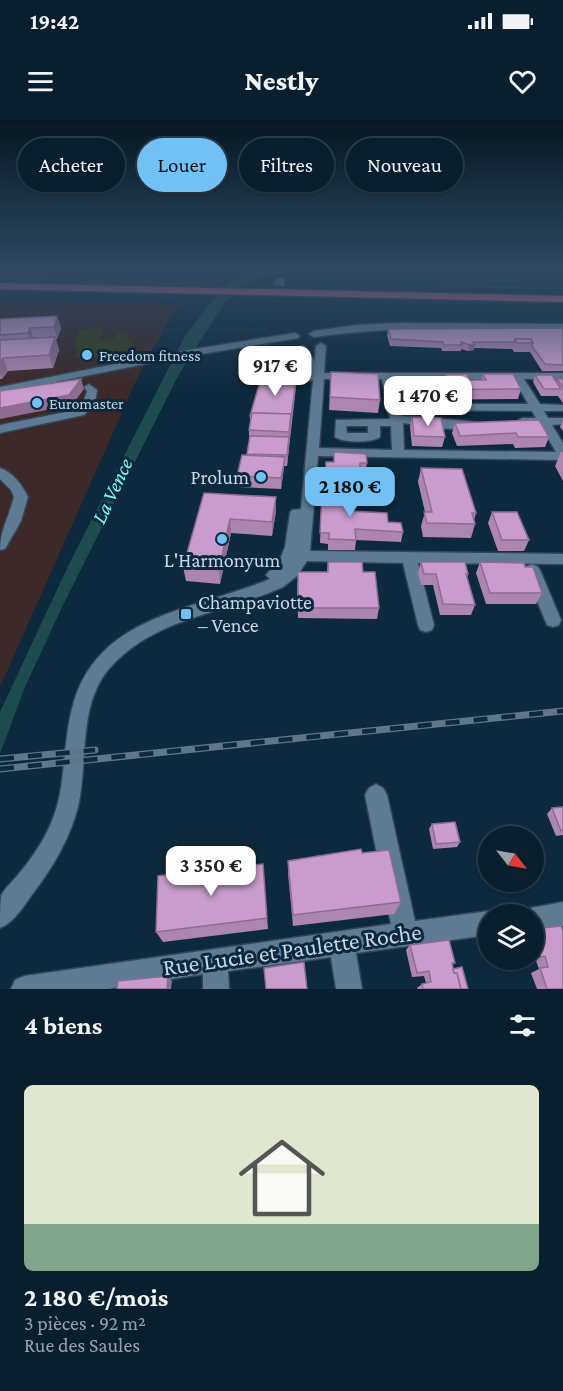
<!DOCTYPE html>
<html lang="fr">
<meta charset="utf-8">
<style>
:root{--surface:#0a1f2e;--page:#132736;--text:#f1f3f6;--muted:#99a2aa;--line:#2a3d4a;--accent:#72c1f5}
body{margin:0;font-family:"Crimson Pro",serif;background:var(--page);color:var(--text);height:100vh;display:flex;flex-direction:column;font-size:22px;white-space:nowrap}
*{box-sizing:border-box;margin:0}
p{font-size:20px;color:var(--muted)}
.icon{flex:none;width:33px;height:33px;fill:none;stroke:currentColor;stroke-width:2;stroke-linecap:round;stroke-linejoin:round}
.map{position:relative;height:869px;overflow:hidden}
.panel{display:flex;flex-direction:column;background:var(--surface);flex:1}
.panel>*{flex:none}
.banner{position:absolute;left:18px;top:18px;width:528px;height:54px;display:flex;gap:12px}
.needle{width:39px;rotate:121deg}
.controls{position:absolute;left:478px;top:706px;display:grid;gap:12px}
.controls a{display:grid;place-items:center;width:66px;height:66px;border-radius:50%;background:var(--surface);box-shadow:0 2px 4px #0004,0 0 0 2px var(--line);font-size:30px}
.price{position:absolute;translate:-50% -51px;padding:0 14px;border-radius:12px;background:#fff;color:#222;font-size:20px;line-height:39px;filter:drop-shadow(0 2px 3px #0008)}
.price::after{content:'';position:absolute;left:50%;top:36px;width:18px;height:14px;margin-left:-9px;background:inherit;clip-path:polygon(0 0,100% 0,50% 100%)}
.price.current{background:var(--accent);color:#111}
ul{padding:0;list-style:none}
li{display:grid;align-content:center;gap:12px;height:318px;padding:0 24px}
li span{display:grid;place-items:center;height:186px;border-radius:9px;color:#555}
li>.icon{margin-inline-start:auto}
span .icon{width:108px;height:108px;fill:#fffc;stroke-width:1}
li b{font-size:26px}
h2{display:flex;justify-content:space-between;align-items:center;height:72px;padding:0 24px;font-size:26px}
.chip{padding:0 21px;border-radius:27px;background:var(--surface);box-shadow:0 2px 4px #0004,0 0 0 2px var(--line);font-size:21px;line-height:54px}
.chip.current{background:var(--accent);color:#111}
.status{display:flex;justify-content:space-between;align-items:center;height:42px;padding:0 30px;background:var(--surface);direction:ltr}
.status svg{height:16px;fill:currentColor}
header{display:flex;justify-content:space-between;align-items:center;height:78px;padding:0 24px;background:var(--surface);font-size:27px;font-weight:800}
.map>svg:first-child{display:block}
.industrial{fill:#3c2828}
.green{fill:#373c1b}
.water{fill:#1d4c4c}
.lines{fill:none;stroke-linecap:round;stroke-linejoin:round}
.stream{stroke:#1d4c4c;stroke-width:2}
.minor-casing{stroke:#344455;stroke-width:3}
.highway-casing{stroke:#344455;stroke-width:3}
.minor{fill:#5d7b92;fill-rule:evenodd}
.highway{fill:#f06687;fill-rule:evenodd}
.rail-casing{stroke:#617788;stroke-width:7}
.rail{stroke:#0d293d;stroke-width:4.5;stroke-dasharray:14;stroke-linecap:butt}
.wall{fill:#ad86b0}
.shaded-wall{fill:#8d6d90}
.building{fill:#c99ccd;stroke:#8d6d90;stroke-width:1.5}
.poi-dot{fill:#72c1f5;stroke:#0d293d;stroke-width:2}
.labels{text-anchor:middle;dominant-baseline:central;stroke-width:6;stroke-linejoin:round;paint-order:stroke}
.far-poi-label{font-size:16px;fill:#c7d7e4;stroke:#0d293d;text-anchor:start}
.poi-label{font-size:20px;fill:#c7d7e4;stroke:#0d293d;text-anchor:end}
.water-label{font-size:21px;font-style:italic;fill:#79fafa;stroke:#0d293d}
.near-street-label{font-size:24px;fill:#c7d7e4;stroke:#0d293d}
</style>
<div class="status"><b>19:42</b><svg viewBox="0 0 49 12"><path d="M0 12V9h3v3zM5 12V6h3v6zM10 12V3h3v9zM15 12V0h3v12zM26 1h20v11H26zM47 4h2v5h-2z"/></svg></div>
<header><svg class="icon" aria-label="menu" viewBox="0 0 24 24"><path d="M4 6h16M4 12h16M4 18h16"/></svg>Nestly<svg class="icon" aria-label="heart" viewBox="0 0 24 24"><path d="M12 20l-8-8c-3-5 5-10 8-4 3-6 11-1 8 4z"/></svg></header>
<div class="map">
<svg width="563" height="869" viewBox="0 0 563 869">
<rect width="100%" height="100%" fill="#0d293d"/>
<!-- industrial -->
<path class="industrial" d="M0 182 178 184 140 252 0 567Z"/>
<!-- green -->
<g class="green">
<path d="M0 155 217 160 219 162 211 167 0 162Z"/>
<path d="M102 208 100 220 115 219 116 213H127L126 218H133L131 234 75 238 77 228H74L79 210Z"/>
</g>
<!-- water -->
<path class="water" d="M251 151H274L242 166 225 182 178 256 62 487 25 567 0 634V592L69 444 186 214C208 189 218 165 251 151Z"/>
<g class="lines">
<!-- stream -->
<path class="stream" d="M439 166 563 168"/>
<!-- minor casing -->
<g class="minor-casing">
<g id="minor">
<path d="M399 203 563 204V210C480 209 396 205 314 217L309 214 314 211 356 205Z"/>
<path d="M295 213 300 216 298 218 170 239 0 273V267L170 233Z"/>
<path d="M321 223 326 226 324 253H563V259H524L540 284 563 285V291H544L548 298H563V304L552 305 563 323V340L318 336 310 431 563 434V444L418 443 434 505 432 510 426 512 420 510 418 505 403 443 307 441 297 456 283 467C224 494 153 497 108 550 78 586 88 644 78 687 70 718 53 747 34 772 24 785 15 802 0 808 0 799 0 784 1 776 4 769 13 761 18 755 31 739 44 721 52 701 67 665 62 623 73 585 98 494 196 490 270 459L266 455 281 437 285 427 290 393 292 390 301 389 313 260 309 261 304 258V240L296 228 304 226 314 240V247L316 226ZM324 259H382L390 299 336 300 335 317C343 323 372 323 380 317V306H391L392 330 319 328ZM393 259H514L528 284H399ZM401 290 532 291 536 298H522L516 302 522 306 540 305 556 332 404 330 403 303C420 305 467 315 480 304 475 300 414 297 402 296ZM346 306H368V313H347Z"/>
<path d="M89 264 97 270 95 283 84 295 0 313V305L76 290 83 283 87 271 84 267Z"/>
<path d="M0 348C13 352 23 366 28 377L21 401 5 429 0 430C0 411 9 396 14 377L11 370 0 359Z"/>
<path d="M532 444 537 446 540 450 561 500 559 505 553 507 547 505 545 500 524 450 527 446Z"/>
<path d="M376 664 383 668 387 675 415 801 489 791 498 795H489V815L356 833 362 869H336L331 837 228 851 229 869H203V854L107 869H11L15 860 24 856 391 804 365 675 369 668Z"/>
<path d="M563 782V806L534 810V795H523L525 789Z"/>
</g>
</g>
<!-- highway casing -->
<g class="highway-casing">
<path id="highway" d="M0 163 563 176V182L0 169Z"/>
</g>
<!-- minor -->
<use href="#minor" class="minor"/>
<!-- highway -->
<use href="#highway" class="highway"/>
<!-- rail casing -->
<g class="rail-casing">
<g id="rail">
<path d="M0 639 95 630"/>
<path d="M0 649 563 591"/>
</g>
</g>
<!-- rail -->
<use href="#rail" class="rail"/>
</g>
<!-- wall -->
<g class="wall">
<path d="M285 158 284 166 274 165V163Z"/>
<path d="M57 196 61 208 57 219H56L59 230 53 248 8 251 2 259H0V199Z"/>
<path d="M563 208V251H542L530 232H514L512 229 474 228V230L468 231 461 229V231H442L441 228 390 226 387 215 388 209Z"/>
<path d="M263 251 296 252V267L287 346H284L281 369 238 367 237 356 247 335 249 321V310L250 303V296L263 258Z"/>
<path d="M331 252 380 280 378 293 329 290Z"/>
<path d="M445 254 470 260H482L483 254 521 269 518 279 405 280 401 266 403 256 444 257Z"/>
<path d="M535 255 556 262 557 259H563V283L558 276H541L533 262Z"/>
<path d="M412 297 445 317 442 327 412 326 410 307Z"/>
<path d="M563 301V311L560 307Z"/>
<path d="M455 303 549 317 545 327 515 328 513 324 457 326 452 313Z"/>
<path d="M561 332H563V361L555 346Z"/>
<path d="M326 342 367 343 365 353H360V367L359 378 350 377V391L388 402 403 412 401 422 356 420 355 430H328V424L320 423 322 371H325Z"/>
<path d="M421 348 476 393 474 400 475 404 471 418 423 417 421 406 425 392 418 362Z"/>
<path d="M204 373 276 391 272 416 231 413 220 464 186 461 183 447Z"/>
<path d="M492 392 529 420 524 431H498L488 403Z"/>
<path d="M328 442 363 452 379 488 377 499 298 498 297 463 327 452Z"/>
<path d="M421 442 468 454 467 459 475 485 471 495H440L433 465H421L418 453Z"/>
<path d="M480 442 525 447 542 473 536 484H486L476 453Z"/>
<path d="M563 687V715L556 716 547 694 552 688Z"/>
<path d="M432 704 460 722 457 727 433 729 429 709Z"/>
<path d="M362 733 401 782 394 794 293 806 288 754V741Z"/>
<path d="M263 744 268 809 163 822 156 812 235 747Z"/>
<path d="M534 809 563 869H537L531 853 539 849 536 841 525 843 524 840H534Z"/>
<path d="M410 825 455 843 452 845 453 849 468 869H418L417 868 422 864 426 863 424 856 412 857 406 830Z"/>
</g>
<!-- shaded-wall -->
<g class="shaded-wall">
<path d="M57 196 61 208 57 219 54 207Z"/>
<path d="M30 208 34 220 32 226 28 213Z"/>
<path d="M55 217 59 230 53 248 49 235Z"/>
<path d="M475 224 474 230 468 231 469 225Z"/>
<path d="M3 238 8 251 2 259 0 254V242Z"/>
<path d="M81 259 84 269 72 285 0 299V288Z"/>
<path d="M291 294V305L289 322V312Z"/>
<path d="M289 317V327L287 346V335Z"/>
<path d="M285 337 284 348 281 369V358Z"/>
<path d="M276 377V391L272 416V402Z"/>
<path d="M230 399 231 413 220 464 219 450Z"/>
<path d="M168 856 172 861 171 869H167Z"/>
</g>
<!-- building -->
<g class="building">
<path d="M285 158 284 163H274L277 159Z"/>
<path d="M57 196 54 207 30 208 28 213 0 215V199Z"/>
<path d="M563 208V245L545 244 532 226 533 223 531 219H515L514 222H473L475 224 469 225 461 222 462 225H444L443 222 391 219 388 209Z"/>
<path d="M55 217 49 235 3 238 0 242V220Z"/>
<path d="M515 219H531L533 223H517Z"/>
<path d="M271 228 287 236 295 246 296 252 263 251Z"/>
<path d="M331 252 378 254 380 280 330 277Z"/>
<path d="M445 254H467L470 260H486L483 254H513L521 269 407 270 403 256 446 257Z"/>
<path d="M535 255H552L561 269H544Z"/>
<path d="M261 258 296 260 291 298V294L252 293V296H250Z"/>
<path d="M81 259 69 275 0 288V271Z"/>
<path d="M557 259H563V267Z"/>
<path d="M252 293 291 294 289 312 249 310Z"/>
<path d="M412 297 441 298 445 317 414 316Z"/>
<path d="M539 300 549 317H518L516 313 460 316 455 303Z"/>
<path d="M250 316 289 317 287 335 247 334Z"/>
<path d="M334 332 366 334 367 343H360V367L325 366 326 342H334Z"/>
<path d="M242 335 285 337 281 358 237 356Z"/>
<path d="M421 348 462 349 476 393H472L475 404 427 403 424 392H432Z"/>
<path d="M322 371H350V391L387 393 388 402 401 403 403 412 355 409 356 420 329 419V413H320Z"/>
<path d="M204 373 276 377 272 402 230 399 219 450 183 447Z"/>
<path d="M492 392H517L529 420H502Z"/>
<path d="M328 442H362L363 452H375L379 488H298V452H328Z"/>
<path d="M421 442H465L468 454H466L475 485 443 484 436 454H424Z"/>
<path d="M480 442 524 443 525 447H533L542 473H490Z"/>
<path d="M563 687V710L561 711 552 688Z"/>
<path d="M455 702 460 722 436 724 432 704Z"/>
<path d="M361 729 362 733 389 730 401 782 293 795 288 741Z"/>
<path d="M234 744 235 747 263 744 267 798 156 812 158 756 195 751V748Z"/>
<path d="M561 806 563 811V869H547L540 848 548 847 545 836 534 838V809Z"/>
<path d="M449 820 455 843H452L454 853H457L461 869H423L422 864 431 862 429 851 417 853 410 825Z"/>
<path d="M304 842 307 869H266L264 848Z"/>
<path d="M462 847 468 869H461L457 853H454L453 849Z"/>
<path d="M168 856 167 869H117L118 861Z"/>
</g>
<!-- sky -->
<linearGradient id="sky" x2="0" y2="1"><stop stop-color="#071722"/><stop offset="0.55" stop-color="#2f4962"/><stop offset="1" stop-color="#2f4962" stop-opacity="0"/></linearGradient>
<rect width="563" height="273" fill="url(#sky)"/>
<!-- markers -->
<g class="poi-dot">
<circle cx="87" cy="235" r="6"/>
<circle cx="37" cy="283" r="6"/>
<circle cx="261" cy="357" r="6"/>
<circle cx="222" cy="419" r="6"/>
<rect x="180" y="488" width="12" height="12" rx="3"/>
</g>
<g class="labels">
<!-- far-poi labels -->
<g class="far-poi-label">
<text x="99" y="235">Freedom fitness</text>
<text x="49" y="283">Euromaster</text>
</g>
<!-- poi labels -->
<g class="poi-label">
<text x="249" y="357">Prolum</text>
<text x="222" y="440" text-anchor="middle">L'Harmonyum</text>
<text x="198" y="482" text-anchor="start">Champaviotte<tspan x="198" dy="23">– Vence</tspan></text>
</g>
<!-- water labels -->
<g class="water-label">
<text transform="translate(112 371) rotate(-65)">La Vence</text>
</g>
<!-- near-street labels -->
<g class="near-street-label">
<text transform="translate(292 829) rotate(-8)">Rue Lucie et Paulette Roche</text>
</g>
</g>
</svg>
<div class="controls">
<a><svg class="needle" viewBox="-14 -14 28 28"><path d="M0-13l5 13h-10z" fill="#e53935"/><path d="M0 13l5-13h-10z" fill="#99a2aa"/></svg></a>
<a><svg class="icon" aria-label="layers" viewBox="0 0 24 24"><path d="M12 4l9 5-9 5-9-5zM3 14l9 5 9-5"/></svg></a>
</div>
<b class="price" style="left:275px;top:277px">917 €</b>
<b class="price" style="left:428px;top:307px">1 470 €</b>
<b class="price current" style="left:350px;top:398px">2 180 €</b>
<b class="price" style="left:211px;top:777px">3 350 €</b>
<div class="banner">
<a class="chip">Acheter</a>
<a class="chip current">Louer</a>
<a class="chip">Filtres</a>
<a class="chip">Nouveau</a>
</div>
</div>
<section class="panel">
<h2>4 biens<svg class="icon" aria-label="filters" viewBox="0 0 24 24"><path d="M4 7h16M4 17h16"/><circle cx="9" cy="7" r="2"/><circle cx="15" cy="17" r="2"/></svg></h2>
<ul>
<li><span style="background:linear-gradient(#dfe7d0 75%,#7fa58c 0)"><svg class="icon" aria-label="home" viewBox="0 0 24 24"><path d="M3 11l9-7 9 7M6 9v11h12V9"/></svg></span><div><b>2 180 €/mois</b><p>3 pièces · 92 m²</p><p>Rue des Saules</p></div></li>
</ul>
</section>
